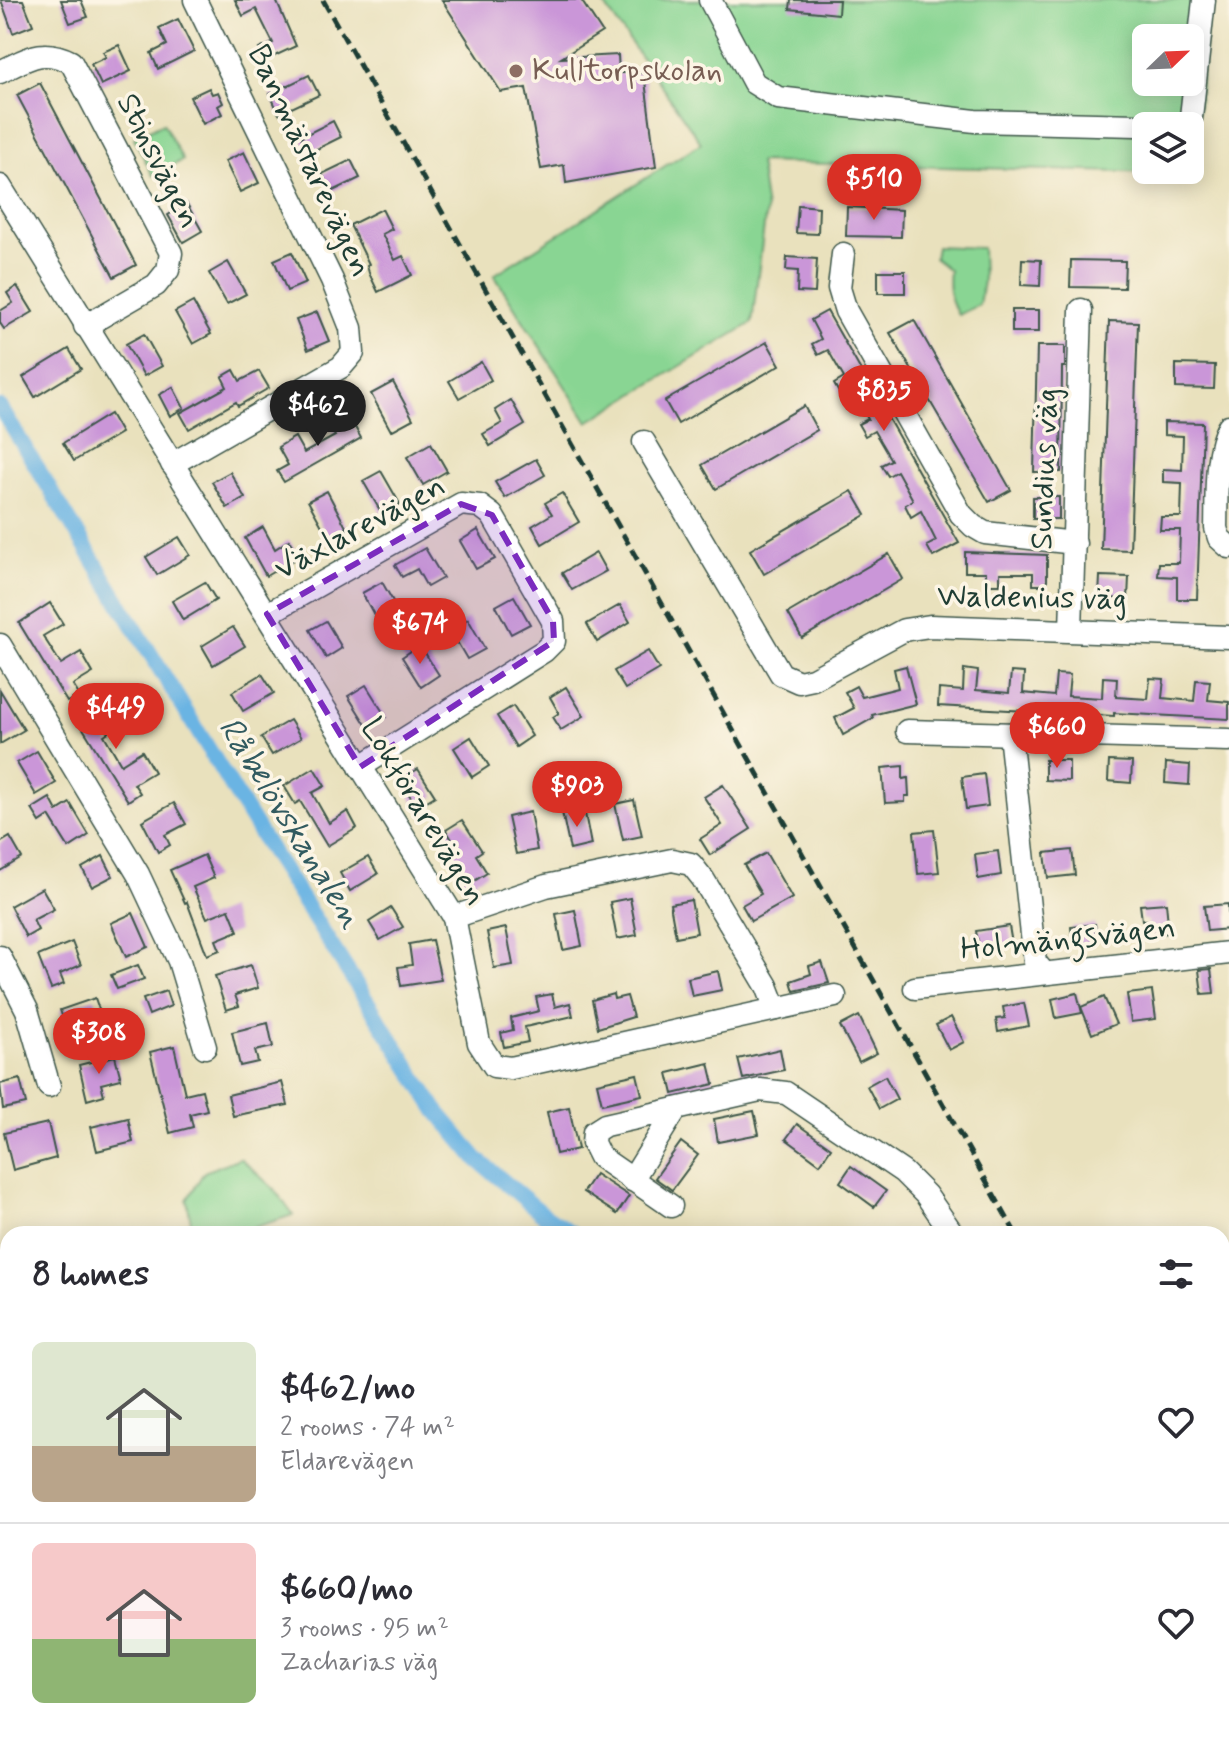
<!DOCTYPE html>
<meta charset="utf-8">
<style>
:root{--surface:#fff;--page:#f2f2f3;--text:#2b2b33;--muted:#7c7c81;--line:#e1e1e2;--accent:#d93025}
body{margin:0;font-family:Mynerve,sans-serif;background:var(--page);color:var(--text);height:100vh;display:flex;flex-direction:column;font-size:30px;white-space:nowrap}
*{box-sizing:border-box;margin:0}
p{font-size:26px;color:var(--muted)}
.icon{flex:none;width:44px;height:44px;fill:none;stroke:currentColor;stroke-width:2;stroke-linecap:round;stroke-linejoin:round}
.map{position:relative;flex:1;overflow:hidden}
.panel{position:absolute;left:0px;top:1226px;width:1230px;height:514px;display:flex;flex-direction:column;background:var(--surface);border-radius:24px 24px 0 0;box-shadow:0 4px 20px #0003}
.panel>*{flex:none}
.needle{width:52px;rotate:67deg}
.tools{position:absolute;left:1132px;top:24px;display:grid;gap:16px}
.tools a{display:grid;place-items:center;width:72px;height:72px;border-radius:12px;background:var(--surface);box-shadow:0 4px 20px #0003;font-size:40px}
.price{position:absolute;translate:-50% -68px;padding:0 18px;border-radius:28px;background:var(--accent);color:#fff;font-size:26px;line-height:52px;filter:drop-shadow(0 2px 4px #0008)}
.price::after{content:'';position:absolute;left:50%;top:48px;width:24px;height:18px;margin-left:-12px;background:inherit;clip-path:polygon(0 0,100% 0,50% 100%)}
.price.on{background:#222;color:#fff}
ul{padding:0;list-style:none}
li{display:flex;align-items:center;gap:24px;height:200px;padding:0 32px}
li+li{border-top:2px solid var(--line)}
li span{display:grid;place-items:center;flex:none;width:224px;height:160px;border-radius:12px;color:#555}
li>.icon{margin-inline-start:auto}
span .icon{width:96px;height:96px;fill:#fffc;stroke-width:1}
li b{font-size:34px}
h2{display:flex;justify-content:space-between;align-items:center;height:96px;padding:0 32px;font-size:34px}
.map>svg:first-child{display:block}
.green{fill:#89d593;stroke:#548964;stroke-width:2;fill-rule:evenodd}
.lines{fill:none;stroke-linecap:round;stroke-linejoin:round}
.canal{stroke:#6bb4e3;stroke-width:16}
.building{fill:#ca96d8}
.minor-casing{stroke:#3d5649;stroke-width:25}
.minor{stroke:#fff;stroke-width:22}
.rail{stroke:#1f3d34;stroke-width:5;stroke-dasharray:12 6;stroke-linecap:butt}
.marked{fill:#7b2cbf;fill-opacity:0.2;stroke:#7b2cbf;stroke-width:6;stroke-dasharray:16 10;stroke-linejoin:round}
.education-dot{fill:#8d6e63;stroke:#fcf5e5;stroke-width:3}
.labels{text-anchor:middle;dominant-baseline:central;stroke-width:7;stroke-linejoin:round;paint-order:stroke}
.education-label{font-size:32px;fill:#785e54;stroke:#fcf5e5;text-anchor:start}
.street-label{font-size:32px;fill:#1f3d34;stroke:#fcf5e5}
.water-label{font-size:34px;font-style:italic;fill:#325b60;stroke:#fcf5e5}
</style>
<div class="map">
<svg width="1229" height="1739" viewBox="0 0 1229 1739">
<rect width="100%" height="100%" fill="#fcf5e5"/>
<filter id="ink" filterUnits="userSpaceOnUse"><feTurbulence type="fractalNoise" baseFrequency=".0125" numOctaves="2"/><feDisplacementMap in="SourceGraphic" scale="16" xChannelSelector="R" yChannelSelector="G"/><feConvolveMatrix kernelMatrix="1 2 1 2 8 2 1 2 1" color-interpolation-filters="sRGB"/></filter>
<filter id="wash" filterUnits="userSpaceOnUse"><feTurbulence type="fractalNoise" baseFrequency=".006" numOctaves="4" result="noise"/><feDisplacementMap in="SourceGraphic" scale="32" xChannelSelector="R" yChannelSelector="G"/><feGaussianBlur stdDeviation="1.8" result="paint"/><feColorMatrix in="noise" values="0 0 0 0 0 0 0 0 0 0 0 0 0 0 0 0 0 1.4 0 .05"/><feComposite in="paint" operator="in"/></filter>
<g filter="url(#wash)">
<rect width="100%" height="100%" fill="#e9e1bd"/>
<!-- green -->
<g class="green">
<path d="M601 0H1209L1194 155H1190V126H1146V170H1156V173L759 162 766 210 752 323 588 422 494 275 701 143ZM1146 38H1190V82H1146Z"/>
<path d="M163 123 183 160 153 176 134 138Z"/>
<path d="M936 246 982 248 983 281 979 305 958 315C949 299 947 288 949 270L934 258Z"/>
<path d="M240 1158 274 1189 293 1215 234 1234H193L187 1200 204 1172Z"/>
<path d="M1222 1687 1229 1699V1739H922L933 1732H1222Z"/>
</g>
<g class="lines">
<!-- canal -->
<g class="canal">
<path d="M0 407 266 843 437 1111 478 1160 544 1215 573 1234"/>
<path d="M1222 1457 1229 1453"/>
</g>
</g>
<g id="blocks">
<!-- building -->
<g class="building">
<path d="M1 0H23L33 25 13 33Z"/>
<path d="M61 0H81L88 17 70 23Z"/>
<path d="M235 0H276L296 46 264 61 259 49 273 43 256 9 243 16Z"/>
<path d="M442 0H581L602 32 561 58 618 55 619 73H644L656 167 566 183 564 165 541 169 526 88 501 92Z"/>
<path d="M791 0H839L838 14 790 9Z"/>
<path d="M178 19 194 51 158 69 151 53 167 45 159 28Z"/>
<path d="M119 45 131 71 101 85 91 64 106 57 103 52Z"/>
<path d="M309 75 319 95 279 114 270 94Z"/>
<path d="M40 83 136 265 114 277 17 95Z"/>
<path d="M209 88 212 94 218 92 223 103 218 106 222 114 203 124 190 97Z"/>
<path d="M333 121 341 137 309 153 301 137Z"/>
<path d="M244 152 259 183 240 192 225 161Z"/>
<path d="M351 160 360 178 331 192 322 174Z"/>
<path d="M187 204 202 231 183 242 168 215Z"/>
<path d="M798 205 819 207 818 234 796 233Z"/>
<path d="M847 207 902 210 901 237 846 236Z"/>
<path d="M382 209 392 229 382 234 395 260 403 256 412 275 378 292 369 273 367 265 369 264 350 225Z"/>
<path d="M292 252 306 283 287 291 274 260Z"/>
<path d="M787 257 817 259 815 293 797 292 798 271 786 270Z"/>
<path d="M1022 259 1041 260 1040 286 1021 285Z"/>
<path d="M1071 260 1125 261 1124 288 1070 287Z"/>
<path d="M228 262 246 294 227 304 209 273Z"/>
<rect x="878" y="271" width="27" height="22"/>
<path d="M17 286 33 312 4 329 0 323V311L13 303 7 293Z"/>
<path d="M193 302 211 334 193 344 175 312Z"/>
<rect x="1012" y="310" width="27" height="22"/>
<path d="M827 311 959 543 933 557 927 546 936 541 921 511 911 517 905 505 913 500 897 471 888 476 881 465 891 460 874 431 865 436 858 424 868 419 851 390 841 396 834 384 844 378 828 350 818 355 812 344 821 339 811 320Z"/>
<path d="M317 312 329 341 308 350 296 320Z"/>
<path d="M914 320 1011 490 989 502 890 333Z"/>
<path d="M1109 321 1138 322 1130 550 1101 549Z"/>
<path d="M144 334 162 366 144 376 126 344Z"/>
<path d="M767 342 780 365 678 424 665 401Z"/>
<path d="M1037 346H1065V367H1062L1061 472H1034Z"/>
<path d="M69 349 81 369 35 397 23 377Z"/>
<path d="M481 362 491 380 459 398 449 381Z"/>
<path d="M1176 364 1215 365 1214 389 1176 388Z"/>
<path d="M234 370 240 381 259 371 269 388 238 406 236 402 189 429 180 413 227 387 222 377Z"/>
<path d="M393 382 413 419 391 431 371 394Z"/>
<path d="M173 387 184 408 170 416 159 395Z"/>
<path d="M511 400 525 425 490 446 483 434 502 423 495 410Z"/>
<path d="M804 406 817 430 716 489 702 465Z"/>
<path d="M346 411 361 438 284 482 277 471 288 465 278 447 295 437 304 453 335 436 327 422Z"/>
<path d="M110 414 121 433 74 461 63 443Z"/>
<path d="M1164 422 1203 423 1197 599H1177V577L1158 576 1159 563H1179L1180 530H1160L1161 517H1181L1182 483 1163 482V469L1182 470 1183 436 1164 435Z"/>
<path d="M431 443 447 471 423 485 407 457Z"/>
<path d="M536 459 545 475 505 498 495 482Z"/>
<path d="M381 471 400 504 382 514 363 481Z"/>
<path d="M230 472 245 498 227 508 212 482Z"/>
<path d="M327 491 347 529 329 539 308 501Z"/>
<path d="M852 491 866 515 764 574 750 550Z"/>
<path d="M562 493 579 522 542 544 532 526 552 514 545 503Z"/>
<rect x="1033" y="497" width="26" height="22"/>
<path d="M263 527 275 549 289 540 299 557 266 576 245 538Z"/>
<path d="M478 530 495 559 476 569 460 541Z"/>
<path d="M179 537 190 555 157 575 146 557Z"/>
<path d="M425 548 443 578 427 587 417 569 402 577 395 565Z"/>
<path d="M965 552 1047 555V585H1033V573H1000V584H986V572H965Z"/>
<path d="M596 553 606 571 572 590 562 573Z"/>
<path d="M889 554 903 579 802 638 788 613Z"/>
<path d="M1100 576 1129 577 1128 599 1099 598Z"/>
<path d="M205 582 216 600 183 620 172 601Z"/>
<path d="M382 582 399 612 379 624 362 593Z"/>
<path d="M514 596 530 624 511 634 496 606Z"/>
<path d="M50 603 63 624 43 636 61 664 81 652 93 673 73 685 79 695 67 702 19 623Z"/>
<path d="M620 605 630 622 597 642 587 624Z"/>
<path d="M468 619 485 649 467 659 450 630Z"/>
<path d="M326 621 342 648 326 658 310 630Z"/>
<path d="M233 627 245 646 213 665 202 646Z"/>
<path d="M420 645 439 675 421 687 402 657Z"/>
<path d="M648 651 659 669 625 689 614 671Z"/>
<path d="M906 666 916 704 872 715 873 718 843 735 835 718 854 708 845 692 856 686 862 697 898 688 894 669Z"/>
<path d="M964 669 978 671 976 690 1009 693 1011 672 1024 673 1023 693 1054 696 1056 674 1070 675 1068 696 1102 698 1103 677 1117 678 1116 697 1148 699 1150 678 1164 679 1162 698 1194 701 1196 680 1210 681 1208 700 1229 702V719L1114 713V716L938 706 939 689 963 691Z"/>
<path d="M262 674 274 693 243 711 232 692Z"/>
<path d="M366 685 386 717 368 728 348 696Z"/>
<path d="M566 687 584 716 561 730 553 717 559 713 550 697Z"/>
<path d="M0 690 24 730 0 744Z"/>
<path d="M111 702 123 723 104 735 121 764 142 751 154 772 134 784 140 793 128 801 79 722Z"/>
<path d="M513 706 532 736 516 747 497 716Z"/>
<path d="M290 720 301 738 272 755 261 737Z"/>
<path d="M471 737 489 766 472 777 454 748Z"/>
<path d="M37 751 56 783 36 795 17 763Z"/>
<path d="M1045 760H1069V781L1045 780Z"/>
<path d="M1109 761 1132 762 1131 783 1108 781Z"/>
<path d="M1166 763 1190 765 1189 785 1165 783Z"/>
<path d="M903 766V779L908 778 909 796H905V802L885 803 882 768Z"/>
<path d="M314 768 325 786 312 793 329 823 348 811 357 828 327 846 300 801 295 804 284 786Z"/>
<path d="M418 769 435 796 417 807 400 780Z"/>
<path d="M984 774 988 806 966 809 962 777Z"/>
<path d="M723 785 751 829 710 855 700 839 722 825 704 797Z"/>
<path d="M50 798 57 811 70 803 89 835 69 848 49 816 40 822 32 809Z"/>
<path d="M634 800 642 836 623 840 615 804Z"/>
<path d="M174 803 186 824 165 835 170 845 158 852 142 821Z"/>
<path d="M584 808 591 845 570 850 562 812Z"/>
<path d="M530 812 537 850 516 854 508 817Z"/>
<path d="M462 820 482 851 476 855 487 873 466 886 443 848 453 841 446 830Z"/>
<path d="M934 830 939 872 918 874 914 832Z"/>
<path d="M10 837 22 858 0 871V843Z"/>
<path d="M1072 850 1075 875 1048 878 1045 853Z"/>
<path d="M998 851 1001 875 978 879 975 854Z"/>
<path d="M766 853 792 898 751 921 742 905 761 894 744 865Z"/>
<path d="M204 855 214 878 193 887 207 918 229 909 238 931 216 940 220 950 207 955 187 902 185 903 170 870Z"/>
<path d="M103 856 113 876 92 887 82 868Z"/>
<path d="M368 857 378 874 350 891 340 873Z"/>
<path d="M42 888 54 909 33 920 38 930 26 937 10 906Z"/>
<path d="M630 898 637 935 617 939 610 902Z"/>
<path d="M691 900 697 933 676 937 670 904Z"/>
<path d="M1166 903 1169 933 1148 935 1147 920H1142L1140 905Z"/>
<path d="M1228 904 1229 929 1207 931 1204 906Z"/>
<path d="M391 908 403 927 380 940 369 922Z"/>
<path d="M575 910 582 946 563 950 556 914Z"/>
<path d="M133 913 148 947 126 957 111 923Z"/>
<path d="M1095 924 1097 942 1073 945 1071 927Z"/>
<path d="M1009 926 1012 944 979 949 976 931Z"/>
<path d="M506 928 513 965 494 968 487 932Z"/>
<path d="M432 940 441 980 401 986 398 967 412 965 409 944Z"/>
<path d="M72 942 81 965 60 974 64 984 51 989 38 956Z"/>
<path d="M822 962 829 983 794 991 791 981 811 974 809 966Z"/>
<path d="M138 965 144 979 117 989 111 975Z"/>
<path d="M251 965 258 988 235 995 239 1006 226 1010 215 976Z"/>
<path d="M1211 969 1214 993 1202 994 1199 970Z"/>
<path d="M718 971 722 990 692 996 688 978Z"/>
<path d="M166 991 171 1006 149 1015 143 999Z"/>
<path d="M1152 991 1156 1019 1131 1022 1127 994Z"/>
<path d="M1077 993 1082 1013 1056 1018 1052 999Z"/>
<path d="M552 994 555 1007 570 1003 573 1016 525 1027 528 1042 504 1047 501 1033 513 1030 511 1018 539 1011 536 997Z"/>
<path d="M613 994 614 999 627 996 633 1017 598 1028 592 1000Z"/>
<path d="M1104 997 1116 1024 1092 1034 1081 1007Z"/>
<path d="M95 998 103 1021 81 1028 85 1039 72 1043 60 1010Z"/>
<path d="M1024 1003 1029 1026 998 1032 996 1019 1005 1018 1003 1007Z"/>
<path d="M859 1016 877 1053 859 1062 840 1026Z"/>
<path d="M951 1017 964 1042 949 1050 936 1025Z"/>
<path d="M268 1023 273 1047 255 1051 258 1062 240 1066 232 1032Z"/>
<path d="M174 1046 185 1094 202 1090 207 1110 190 1114 193 1127 170 1133 150 1052Z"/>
<path d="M780 1049 784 1070 743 1079 738 1059Z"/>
<path d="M115 1056 121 1079 101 1084 104 1095 87 1100 79 1065Z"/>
<path d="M709 1063 714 1084 673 1094 668 1073Z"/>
<path d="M637 1074 642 1095 602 1104 597 1083Z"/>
<path d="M885 1076 897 1099 879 1109 867 1086Z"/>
<path d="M20 1079 26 1104 3 1109 0 1084Z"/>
<path d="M282 1082 288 1105 233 1116 228 1095Z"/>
<path d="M569 1107 578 1149 556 1154 547 1112Z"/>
<path d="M754 1111 759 1134 718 1142 714 1119Z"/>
<path d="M128 1118 133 1142 97 1151 91 1127Z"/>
<path d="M48 1123 56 1158 13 1170 4 1133Z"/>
<path d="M797 1124 831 1148 820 1164 786 1139Z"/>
<path d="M681 1142 698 1155 672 1190 655 1178Z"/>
<path d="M851 1166 886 1191 874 1207 840 1182Z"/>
<path d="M595 1174 629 1196 617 1214 583 1192Z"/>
</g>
</g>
</g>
<g filter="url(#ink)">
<use href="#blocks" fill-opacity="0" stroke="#3d5649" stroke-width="2"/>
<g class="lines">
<!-- minor casing -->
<g class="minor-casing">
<g id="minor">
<path d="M710 0 754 83 778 98 975 121 1176 126"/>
<path d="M0 72C28 59 41 47 71 62L171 253 168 270 156 285 85 326"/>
<path d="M1190 126 1204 0"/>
<path d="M0 186 454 917 479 1043 494 1066 511 1068 835 996"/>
<path d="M843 254 839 288 846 311 961 514 973 526 985 533 1075 543"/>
<path d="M1229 426C1214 451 1217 499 1216 528L1219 538 1229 547"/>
<path d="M644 442 781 674 799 682 813 679 904 630 930 626 1229 637"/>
<path d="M172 464 341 367 353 353 351 328 332 280 195 0"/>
<path d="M267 614 461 504 480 506 492 515 553 621 554 641 544 651 360 767"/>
<path d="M1071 630 1081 310"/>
<path d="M0 645 138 874 179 961 205 1047"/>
<path d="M907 731 1229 740"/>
<path d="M1010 734 1035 962 1044 973"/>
<path d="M454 917 546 886 672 860 691 864 703 879 767 986 776 1009"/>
<path d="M0 957 27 1010 49 1086"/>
<path d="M915 988 1229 953"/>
<path d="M632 1180 676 1109"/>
<path d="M671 1206 600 1157 593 1143 594 1132 605 1125 760 1090 786 1093 903 1172 926 1195 953 1234"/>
<path d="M1222 1498 1229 1493"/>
<path d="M127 1732 129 1739"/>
<path d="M289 1732 291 1739"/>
<path d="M457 1732 459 1739"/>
<path d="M877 1732 880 1739"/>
<path d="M482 1739 510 1732"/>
<path d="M806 1739 821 1732"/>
</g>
</g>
<!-- minor -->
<use href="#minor" class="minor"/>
<!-- rail -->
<g class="rail">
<path d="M323 0 1016 1234"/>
<path d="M1222 1600 1229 1612"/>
</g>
</g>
</g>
<!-- marked area -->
<path class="marked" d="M461 504 492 515 553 621 554 641 360 767 267 614Z"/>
<!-- markers -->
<circle class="education-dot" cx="516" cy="71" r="8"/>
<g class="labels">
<!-- education labels -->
<g class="education-label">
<text x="532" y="71">Kulltorpskolan</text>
</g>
<!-- street labels -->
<g class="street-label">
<text transform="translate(158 161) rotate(63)">Stinsvägen</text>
<text transform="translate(309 161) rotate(65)">Banmästarevägen</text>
<text transform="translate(1045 469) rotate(-88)">Sundius väg</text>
<text transform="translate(360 528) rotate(-28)">Växlarevägen</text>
<text transform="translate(1032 598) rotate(1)">Waldenius väg</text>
<text transform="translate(423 812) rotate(59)">Lokförarevägen</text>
<text transform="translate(1068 939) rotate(-6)">Holmängsvägen</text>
</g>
<!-- water labels -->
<g class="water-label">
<text transform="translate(290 823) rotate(58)">Råbelövskanalen</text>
</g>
</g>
</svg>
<div class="tools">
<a><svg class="needle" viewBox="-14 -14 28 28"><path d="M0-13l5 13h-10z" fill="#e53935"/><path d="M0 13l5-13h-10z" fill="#7c7c81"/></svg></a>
<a><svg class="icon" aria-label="layers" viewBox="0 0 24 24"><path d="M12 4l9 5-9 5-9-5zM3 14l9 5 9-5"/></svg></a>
</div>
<b class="price" style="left:874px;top:222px">$510</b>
<b class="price" style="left:884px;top:433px">$835</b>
<b class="price on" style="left:318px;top:448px">$462</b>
<b class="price" style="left:420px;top:666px">$674</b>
<b class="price" style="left:116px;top:751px">$449</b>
<b class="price" style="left:1057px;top:770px">$660</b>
<b class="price" style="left:577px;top:829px">$903</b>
<b class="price" style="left:99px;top:1076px">$308</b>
<section class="panel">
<h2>8 homes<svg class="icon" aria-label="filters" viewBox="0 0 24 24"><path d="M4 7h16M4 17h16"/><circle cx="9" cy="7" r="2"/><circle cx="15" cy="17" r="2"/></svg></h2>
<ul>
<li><span style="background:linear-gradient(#dfe7d0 65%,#b9a48a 0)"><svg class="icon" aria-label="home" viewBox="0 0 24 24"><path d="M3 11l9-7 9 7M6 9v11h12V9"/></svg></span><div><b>$462/mo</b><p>2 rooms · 74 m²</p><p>Eldarevägen</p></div><svg class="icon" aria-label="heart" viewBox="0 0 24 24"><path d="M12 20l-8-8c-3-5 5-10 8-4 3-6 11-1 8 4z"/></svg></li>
<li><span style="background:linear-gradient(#f6c9c9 60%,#8fb573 0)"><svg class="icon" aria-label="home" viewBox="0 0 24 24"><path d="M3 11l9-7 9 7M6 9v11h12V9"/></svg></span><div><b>$660/mo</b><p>3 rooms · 95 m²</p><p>Zacharias väg</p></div><svg class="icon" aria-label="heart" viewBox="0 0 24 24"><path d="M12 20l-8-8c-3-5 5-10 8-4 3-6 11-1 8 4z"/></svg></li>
</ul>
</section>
</div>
